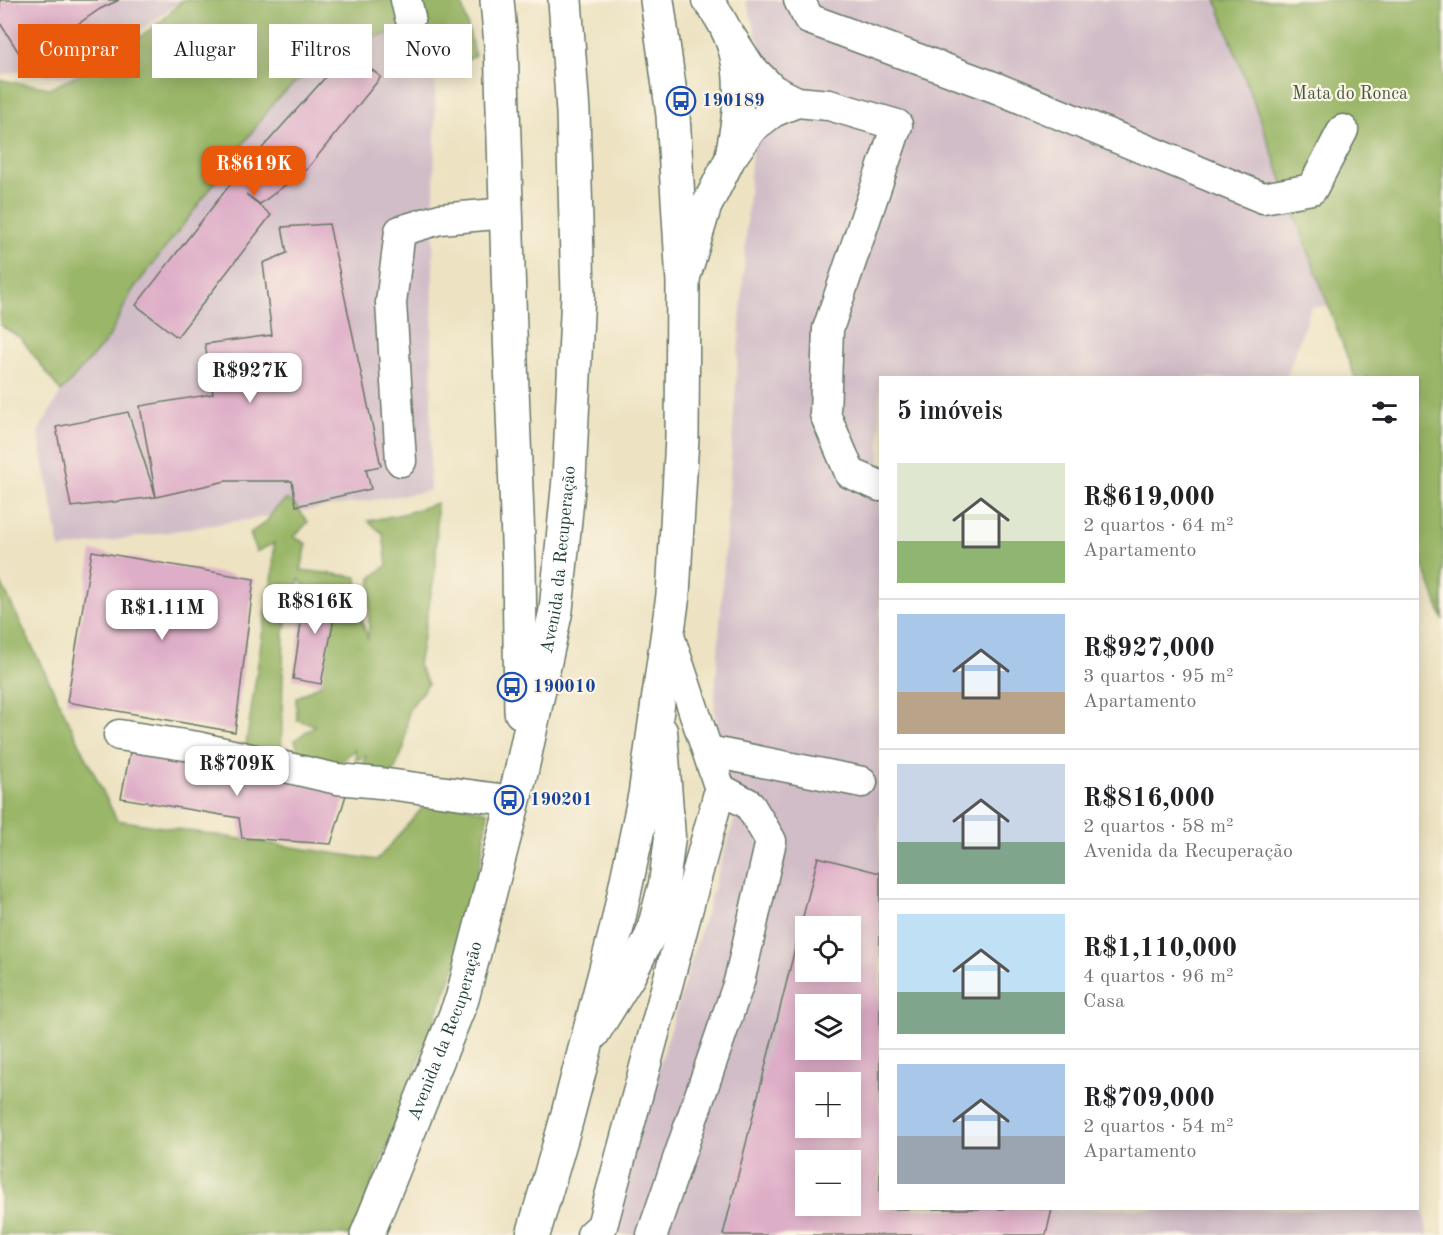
<!DOCTYPE html>
<html lang="pt">
<meta charset="utf-8">
<style>
:root{--surface:#fff;--page:#f2f2f2;--text:#202124;--muted:#757577;--line:#e0e0e0;--accent:#ea580c}
body{margin:0;font-family:"Old Standard TT",serif;background:var(--page);color:var(--text);height:100vh;display:flex;flex-direction:column;font-size:22px;white-space:nowrap}
*{box-sizing:border-box;margin:0}
p{font-size:20px;color:var(--muted)}
.icon{flex:none;width:33px;height:33px;fill:none;stroke:currentColor;stroke-width:2;stroke-linecap:round;stroke-linejoin:round}
.map{position:relative;flex:1;overflow:hidden}
.sheet{position:absolute;left:879px;top:376px;width:540px;height:834px;display:flex;flex-direction:column;background:var(--surface);border-radius:0px;box-shadow:0 3px 15px #0003}
.sheet>*{flex:none}
.banner{position:absolute;left:18px;top:24px;width:570px;height:54px;display:flex;gap:12px}
.tools{position:absolute;left:795px;top:916px;display:grid;gap:12px}
.tools a{display:grid;place-items:center;width:66px;height:66px;border-radius:0px;background:var(--surface);box-shadow:0 3px 15px #0003;font-size:30px}
.price{position:absolute;translate:-50% -51px;padding:0 14px;border-radius:12px;background:#fff;color:#222;font-size:20px;line-height:39px;filter:drop-shadow(0 2px 3px #0008)}
.price::after{content:'';position:absolute;left:50%;top:36px;width:18px;height:14px;margin-left:-9px;background:inherit;clip-path:polygon(0 0,100% 0,50% 100%)}
.price.active{background:var(--accent);color:#fff}
ul{padding:0;list-style:none}
li{display:flex;align-items:center;gap:18px;height:150px;padding:0 18px}
li+li{border-top:2px solid var(--line)}
li span{display:grid;place-items:center;flex:none;width:168px;height:120px;border-radius:0px;color:#555}
li>.icon{margin-inline-start:auto}
span .icon{width:72px;height:72px;fill:#fffc;stroke-width:1}
li b{font-size:26px}
h2{display:flex;justify-content:space-between;align-items:center;height:72px;padding:0 18px;font-size:26px}
.chip{padding:0 21px;border-radius:0px;background:var(--surface);box-shadow:0 3px 15px #0003;font-size:21px;line-height:54px}
.chip.active{background:var(--accent);color:#fff}
.map>svg:first-child{display:block}
.industrial{fill:#d1bdc8;fill-rule:evenodd}
.forest{fill:#9ab668;stroke:#5c7a4e;stroke-width:1.5}
.building{fill:#deadc7;fill-rule:evenodd}
.lines{fill:none;stroke-linecap:round;stroke-linejoin:round}
.minor-casing{stroke:#677766;stroke-width:33}
.highway-casing{stroke:#677766;stroke-width:36}
.minor{stroke:#fff;stroke-width:30}
.highway{stroke:#fff;stroke-width:33}
.labels{text-anchor:middle;dominant-baseline:central;stroke-width:4.5;stroke-linejoin:round;paint-order:stroke}
.park-label{font-size:18px;fill:#405b42;stroke:#fcf5e5}
.transit-label{font-size:18px;font-weight:bold;fill:#164399;stroke:#fcf5e5;text-anchor:start}
.street-label{font-size:18px;fill:#1f3d34;stroke:#fcf5e5}
</style>
<div class="map">
<svg width="1443" height="1235" viewBox="0 0 1443 1235">
<rect width="100%" height="100%" fill="#fcf5e5"/>
<filter id="ink" filterUnits="userSpaceOnUse"><feTurbulence type="fractalNoise" baseFrequency=".0167" numOctaves="2"/><feDisplacementMap in="SourceGraphic" scale="12" xChannelSelector="R" yChannelSelector="G"/><feConvolveMatrix kernelMatrix="1 2 1 2 8 2 1 2 1" color-interpolation-filters="sRGB"/></filter>
<filter id="wash" filterUnits="userSpaceOnUse"><feTurbulence type="fractalNoise" baseFrequency=".008" numOctaves="4" result="noise"/><feDisplacementMap in="SourceGraphic" scale="24" xChannelSelector="R" yChannelSelector="G"/><feGaussianBlur stdDeviation="1.35" result="paint"/><feColorMatrix in="noise" values="0 0 0 0 0 0 0 0 0 0 0 0 0 0 0 0 0 1.4 0 .05"/><feComposite in="paint" operator="in"/></filter>
<g filter="url(#wash)">
<rect width="100%" height="100%" fill="#ede3c3"/>
<!-- industrial -->
<g class="industrial">
<path d="M0 0H182L72 78 16 72 0 75Z"/>
<path d="M746 0H1443V298L1311 307 1286 378H880V1209H1418V1181L1428 1235H608L736 814 714 710 759 44ZM806 927H850V972H806ZM806 1005H850V1050H806ZM806 1083H850V1128H806ZM806 1161H850V1206H806Z"/>
<path d="M397 33 436 59 430 491 60 549 38 432 61 392 108 339 132 291 190 216 275 101 341 41Z"/>
</g>
<!-- forest -->
<g class="forest">
<path d="M182 0H461L475 56 450 68 397 33 341 41 275 101 190 216 132 291 108 339 61 392 21 338 0 325V80L51 88 104 63 163 20Z"/>
<path d="M1216 0H1443V620L1418 551V378H1355Z"/>
<path d="M287 499 296 506 308 522 294 537 307 544 301 570 357 577 359 610 368 640 371 578 387 565 383 534 368 521 407 513 437 503 436 567 418 665 428 684 408 711 404 748 393 773 359 784 366 756 356 760 355 749C334 771 330 769 301 763L295 740 315 725 297 720 296 698 321 684 306 588 299 579 284 631 281 760 245 752 262 636 273 574 274 543 256 552 250 533 266 522 275 509Z"/>
<path d="M0 581 117 820 377 860 431 798 488 812 471 924 353 1235H0Z"/>
</g>
<g id="blocks">
<!-- building -->
<g class="building">
<path d="M0 0H119L100 9 24 61 0 23Z"/>
<path d="M348 52 381 77 308 168 260 204 246 194 271 215 177 337 136 305 232 182Z"/>
<path d="M329 224 381 466 366 469 371 489 296 506 292 481H226L156 497 71 507 56 427 128 412 156 497 140 406 213 394 205 344 272 335 263 263 287 253 282 227Z"/>
<path d="M92 551 254 579 235 732 67 702Z"/>
<path d="M306 588 339 594 321 684 293 679Z"/>
<path d="M130 752 251 768 346 795 331 844 242 838 239 818 121 798Z"/>
<path d="M818 857 880 873V1209H1052L1046 1235H723ZM806 927H850V972H806ZM806 1005H850V1050H806ZM806 1083H850V1128H806ZM806 1161H850V1206H806Z"/>
</g>
</g>
</g>
<g filter="url(#ink)">
<use href="#blocks" fill-opacity="0" stroke="#677766" stroke-width="1.5"/>
<g class="lines">
<!-- minor casing -->
<g class="minor-casing">
<g id="minor">
<path d="M406 0 410 17"/>
<path d="M707 0C747 49 742 95 731 153"/>
<path d="M799 0 809 19 994 87 1263 198 1312 189 1343 130"/>
<path d="M729 34 750 67 773 90 797 102 829 105 897 125 828 329 825 414 850 473 880 486"/>
<path d="M685 277 706 207 730 159 752 128 773 112 797 102"/>
<path d="M401 461 391 303 400 231 440 219 507 213"/>
<path d="M119 735 198 747 337 779 380 783 514 801"/>
<path d="M708 751 862 782"/>
<path d="M594 1034 630 976 651 934 664 884 670 837 662 731"/>
<path d="M592 1235 602 1226 720 789 668 633"/>
<path d="M652 1235 739 982 771 841 749 804 720 789"/>
</g>
</g>
<!-- highway casing -->
<g class="highway-casing">
<g id="highway">
<path d="M497 0 501 45 511 362 519 566 521 712"/>
<path id="s1" d="M367 1235 462 999 521 773 556 610 569 479 578 294 573 112 565 0"/>
<path d="M533 1235 564 1129 617 927 645 795 673 595 682 438 683 283 673 115 657 0"/>
</g>
</g>
<!-- minor -->
<use href="#minor" class="minor"/>
<!-- highway -->
<use href="#highway" class="highway"/>
</g>
</g>
<!-- icons -->
<defs>
<g id="bus-ring" transform="scale(1.5)"><circle r="9.5" fill="#fcf5e5" stroke="#1a4fb4" stroke-width="1.5"/><path d="M-5-6H5V4H4V6H2V4H-2V6H-4V4H-5ZM-3.5-4V0h7V-4ZM-3.5 1.2v1.5H-2V1.2ZM2 1.2v1.5H3.5V1.2Z" fill="#1a4fb4"/></g>
</defs>
<g fill-rule="evenodd">
<use href="#bus-ring" x="681" y="101"/>
<use href="#bus-ring" x="512" y="687"/>
<use href="#bus-ring" x="509" y="800"/>
</g>
<g class="labels">
<!-- park labels -->
<g class="park-label">
<text x="1350" y="94">Mata do Ronca</text>
</g>
<!-- transit labels -->
<g class="transit-label">
<text x="702" y="101">190189</text>
<text x="533" y="687">190010</text>
<text x="530" y="800">190201</text>
</g>
<!-- street labels -->
<g class="street-label">
<text stroke="none"><textPath href="#s1" startOffset="705">Avenida da Recuperação</textPath></text>
<text stroke="none"><textPath href="#s1" startOffset="219">Avenida da Recuperação</textPath></text>
</g>
</g>
</svg>
<div class="tools">
<a><svg class="icon" aria-label="locate" viewBox="0 0 24 24"><circle cx="12" cy="12" r="6"/><path d="M12 2v4M12 18v4M2 12h4M18 12h4"/></svg></a>
<a><svg class="icon" aria-label="layers" viewBox="0 0 24 24"><path d="M12 4l9 5-9 5-9-5zM3 14l9 5 9-5"/></svg></a>
<a>+</a>
<a>−</a>
</div>
<b class="price active" style="left:254px;top:197px">R$619K</b>
<b class="price" style="left:250px;top:404px">R$927K</b>
<b class="price" style="left:315px;top:635px">R$816K</b>
<b class="price" style="left:162px;top:641px">R$1.11M</b>
<b class="price" style="left:237px;top:797px">R$709K</b>
<div class="banner">
<a class="chip active">Comprar</a>
<a class="chip">Alugar</a>
<a class="chip">Filtros</a>
<a class="chip">Novo</a>
</div>
<section class="sheet">
<h2>5 imóveis<svg class="icon" aria-label="filters" viewBox="0 0 24 24"><path d="M4 7h16M4 17h16"/><circle cx="9" cy="7" r="2"/><circle cx="15" cy="17" r="2"/></svg></h2>
<ul>
<li><span style="background:linear-gradient(#dfe7d0 65%,#8fb573 0)"><svg class="icon" aria-label="home" viewBox="0 0 24 24"><path d="M3 11l9-7 9 7M6 9v11h12V9"/></svg></span><div><b>R$619,000</b><p>2 quartos · 64 m²</p><p>Apartamento</p></div></li>
<li><span style="background:linear-gradient(#a9c7e8 65%,#b9a48a 0)"><svg class="icon" aria-label="home" viewBox="0 0 24 24"><path d="M3 11l9-7 9 7M6 9v11h12V9"/></svg></span><div><b>R$927,000</b><p>3 quartos · 95 m²</p><p>Apartamento</p></div></li>
<li><span style="background:linear-gradient(#c9d6e8 65%,#7fa58c 0)"><svg class="icon" aria-label="home" viewBox="0 0 24 24"><path d="M3 11l9-7 9 7M6 9v11h12V9"/></svg></span><div><b>R$816,000</b><p>2 quartos · 58 m²</p><p>Avenida da Recuperação</p></div></li>
<li><span style="background:linear-gradient(#bfe0f5 65%,#7fa58c 0)"><svg class="icon" aria-label="home" viewBox="0 0 24 24"><path d="M3 11l9-7 9 7M6 9v11h12V9"/></svg></span><div><b>R$1,110,000</b><p>4 quartos · 96 m²</p><p>Casa</p></div></li>
<li><span style="background:linear-gradient(#a9c7e8 60%,#9aa5b1 0)"><svg class="icon" aria-label="home" viewBox="0 0 24 24"><path d="M3 11l9-7 9 7M6 9v11h12V9"/></svg></span><div><b>R$709,000</b><p>2 quartos · 54 m²</p><p>Apartamento</p></div></li>
</ul>
</section>
</div>
